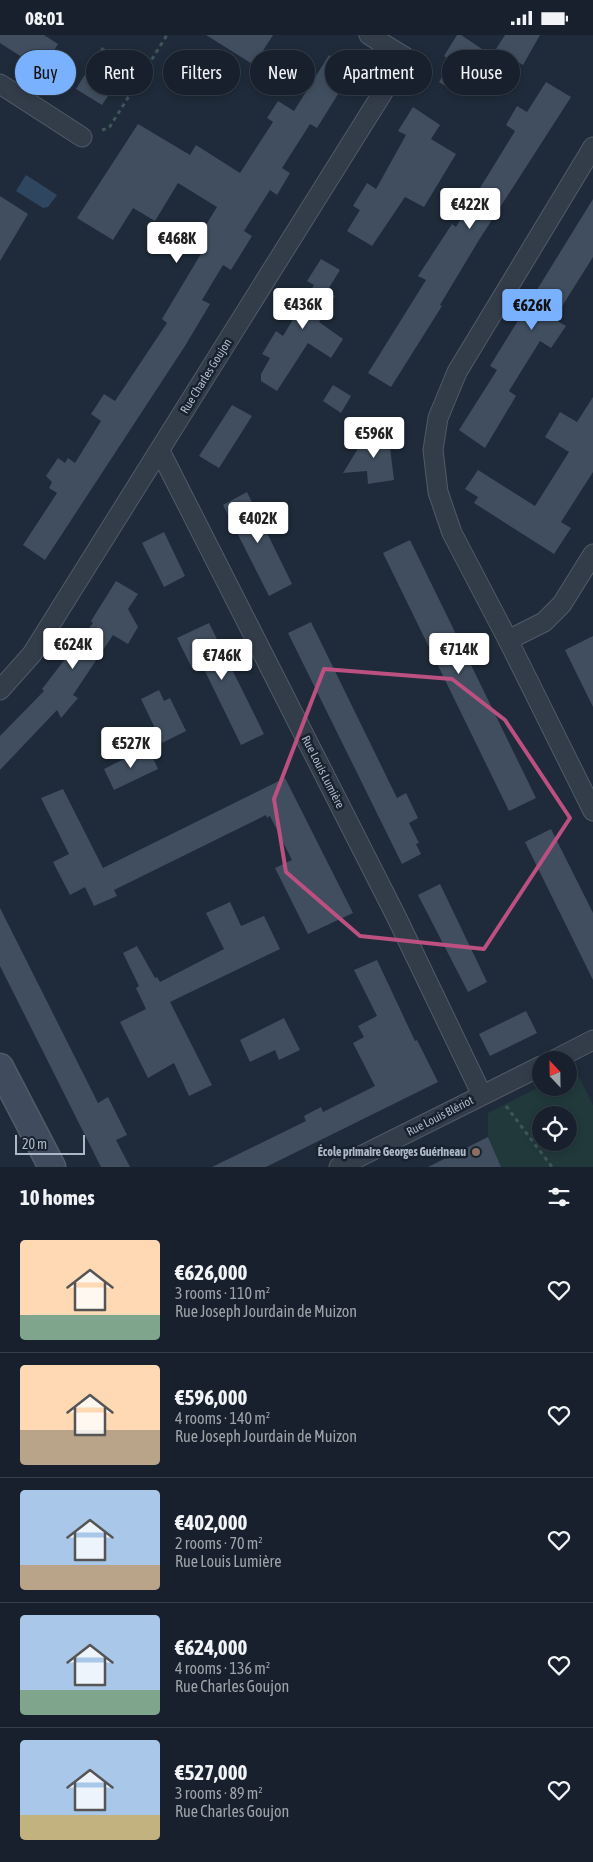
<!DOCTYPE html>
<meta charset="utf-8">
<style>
:root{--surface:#17202c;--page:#202834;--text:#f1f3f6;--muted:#9ea3a9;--line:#363e48;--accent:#7ab1ff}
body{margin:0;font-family:"Asap Condensed",sans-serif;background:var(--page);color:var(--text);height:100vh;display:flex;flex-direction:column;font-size:19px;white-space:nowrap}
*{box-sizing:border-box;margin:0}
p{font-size:16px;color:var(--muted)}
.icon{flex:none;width:28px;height:28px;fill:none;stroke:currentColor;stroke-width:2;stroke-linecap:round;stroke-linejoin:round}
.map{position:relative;height:1132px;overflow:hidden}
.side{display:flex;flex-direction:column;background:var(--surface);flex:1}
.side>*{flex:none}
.top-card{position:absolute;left:15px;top:15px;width:564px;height:45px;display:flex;gap:10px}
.needle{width:32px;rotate:338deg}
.controls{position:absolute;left:532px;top:1016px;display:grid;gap:10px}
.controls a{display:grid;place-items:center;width:45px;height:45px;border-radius:50%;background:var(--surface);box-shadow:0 2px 8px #0003,0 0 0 1px var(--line);font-size:25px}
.scale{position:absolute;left:15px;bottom:12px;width:70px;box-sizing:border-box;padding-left:5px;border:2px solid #adb8c7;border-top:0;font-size:14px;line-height:18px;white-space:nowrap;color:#adb8c7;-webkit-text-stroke:4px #18222f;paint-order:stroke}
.price{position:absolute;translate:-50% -42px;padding:0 11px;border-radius:5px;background:#fff;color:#222;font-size:16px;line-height:32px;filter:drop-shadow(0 1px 2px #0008)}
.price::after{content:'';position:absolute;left:50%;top:30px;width:15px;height:11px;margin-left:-8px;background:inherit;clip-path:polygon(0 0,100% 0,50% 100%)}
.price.on{background:var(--accent);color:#111}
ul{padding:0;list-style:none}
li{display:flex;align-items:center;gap:15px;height:125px;padding:0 20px}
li+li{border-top:1px solid var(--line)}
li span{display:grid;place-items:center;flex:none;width:140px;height:100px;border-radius:5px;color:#555}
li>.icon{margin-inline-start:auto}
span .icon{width:60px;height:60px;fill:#fffc;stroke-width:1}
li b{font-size:21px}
h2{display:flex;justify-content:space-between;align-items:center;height:60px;padding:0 20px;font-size:21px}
.tag{padding:0 18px;border-radius:22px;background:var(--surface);box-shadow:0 2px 8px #0003,0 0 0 1px var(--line);font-size:18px;line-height:45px}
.tag.on{background:var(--accent);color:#111}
.status{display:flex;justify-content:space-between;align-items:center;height:35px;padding:0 25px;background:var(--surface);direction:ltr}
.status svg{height:14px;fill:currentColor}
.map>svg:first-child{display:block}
.green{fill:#21393b;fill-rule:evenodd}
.water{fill:#2f4661}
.building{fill:#404e5f}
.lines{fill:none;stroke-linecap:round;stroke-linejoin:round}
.street-casing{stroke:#505b68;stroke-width:21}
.secondary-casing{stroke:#505b68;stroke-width:29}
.path{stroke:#3f5658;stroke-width:3;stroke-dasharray:4 4;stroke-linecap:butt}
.street{stroke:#333d4a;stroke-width:19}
.secondary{stroke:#404c5e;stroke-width:26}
.marked{fill:none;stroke:#bb5081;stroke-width:4;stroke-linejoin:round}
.education-dot{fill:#8d6e63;stroke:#18222f;stroke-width:2}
.labels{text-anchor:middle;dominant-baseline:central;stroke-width:5;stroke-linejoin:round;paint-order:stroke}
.street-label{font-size:12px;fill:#adb8c7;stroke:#18222f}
.poi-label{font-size:12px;font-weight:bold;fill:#adb8c7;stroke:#18222f;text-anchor:end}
</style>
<div class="status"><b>08:01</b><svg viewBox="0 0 49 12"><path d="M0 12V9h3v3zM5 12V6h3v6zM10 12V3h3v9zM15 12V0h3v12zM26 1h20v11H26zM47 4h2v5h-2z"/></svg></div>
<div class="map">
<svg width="593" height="1132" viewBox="0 0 593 1132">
<rect width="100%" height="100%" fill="#1f2b3a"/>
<!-- green -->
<path class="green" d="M575 1034 593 1070V1132H501L488 1102V1078L541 1051 569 1052V1037ZM541 1080H569V1108H541Z"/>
<!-- water -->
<path class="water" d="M26 140 57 160 48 172 43 173 16 156Z"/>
<!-- building -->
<g class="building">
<path d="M0 0H44L58 9 42 35 0 8Z"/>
<path d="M206 0H273L254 30Z"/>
<path d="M457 0H461L485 16 458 59 439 47 451 26 444 21Z"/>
<path d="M505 0H540L523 30 496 14Z"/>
<path d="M102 12 129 29 102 70 76 54Z"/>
<path d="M329 20 353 35 317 93 310 89 282 133 290 138 277 160 270 155 244 196 252 201 231 235 223 230 202 265 210 269 185 311 45 525 23 510 57 458 49 453 52 447 46 441 58 423 65 428 68 423 75 428 101 386 91 379 104 359 115 366 167 288 162 284 202 217 193 211 217 172 178 148 155 186 133 173 113 205 77 183 138 89 190 120 196 110 240 138 273 87 267 83 278 66 294 76Z"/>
<path d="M546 47 571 62 479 205 440 270 442 271 391 352 368 338 426 245 418 241 452 189 456 192 515 96 506 90 517 71 527 77Z"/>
<path d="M413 72 440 90 431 104 456 119 424 172 405 162 372 211 347 196 360 175 353 171 367 148 376 154 406 100 398 96Z"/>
<path d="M0 161 28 179 0 226Z"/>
<path d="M593 164V222L554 284 566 291 551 313 540 306 509 356 516 361 485 413 459 395 497 335 490 331Z"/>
<path d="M321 224 340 235 327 256 335 261 319 287 343 304 331 323 308 308 277 356 261 346V339L270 323 262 319 276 296 283 301 314 250 307 246Z"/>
<path d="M333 350 351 361 341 378 323 366Z"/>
<path d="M593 362V437L561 487 571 493 554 519 474 468 478 462 465 454 478 435 535 471 569 417 545 402 560 377 577 387Z"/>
<path d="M232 370 252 381 219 433 199 421Z"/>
<path d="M388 396 394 445 368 449 367 436 343 438 367 399Z"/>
<path d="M247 457 292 549 269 561 223 470Z"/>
<path d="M164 497 185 541 164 552 142 508Z"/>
<path d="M410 505 536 763 509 776 383 518Z"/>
<path d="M116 546 138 559 128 574 138 592 135 597 128 609 113 600 73 660 78 663 61 683 57 675 0 735V701L44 656 42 654 93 588 91 586Z"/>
<path d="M311 587 397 763 406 758 418 783 409 788 419 808 416 809 421 819 402 829 288 598Z"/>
<path d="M209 588 264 699 241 710 201 628 192 633 177 603Z"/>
<path d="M593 601V672L565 615Z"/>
<path d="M159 655 164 666 170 663 186 696 162 708 141 664Z"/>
<path d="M148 712 158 734 114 755 104 734Z"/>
<path d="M285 743 353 878 308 899 275 833 292 825 270 781 267 783 266 780 114 855 117 861 94 871 85 852 70 860 53 827 69 819 41 763 63 754 103 833Z"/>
<path d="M551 794 593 878V945L525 807Z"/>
<path d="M440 849 487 947 468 957 418 860Z"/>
<path d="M230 867 241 891 264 881 280 914 170 967 212 1050 189 1061 174 1028 148 1043 120 987 146 974 136 953 139 951 123 918 137 911 155 943 157 942 160 947 224 914 206 878Z"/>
<path d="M0 873 98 1068 108 1062 127 1100 116 1105 130 1132H101L0 931Z"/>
<path d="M377 925 415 1006 417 1005 438 1047 266 1132H212L306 1086 304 1081 321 1072 323 1077 375 1051 353 1008 364 1002 358 991 377 981 354 935Z"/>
<path d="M526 976 537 998 490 1021 479 999Z"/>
<path d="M284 983 300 1015 279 1025 275 1015 250 1027 240 1005Z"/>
<path d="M488 1102 501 1132H428Z"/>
</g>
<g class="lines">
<!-- street casing -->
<g class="street-casing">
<g id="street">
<path d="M0 49 82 102"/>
<path d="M593 112 457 337 438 383 433 415 438 457 452 498 508 605 593 776"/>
<path d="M160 416 396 881 482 1060"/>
<path d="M508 605 544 587 562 569 593 519"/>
<path d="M0 655 32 619 405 22 369 0"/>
<path d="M554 1025 593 1005"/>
<path d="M339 1132 541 1031"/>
</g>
</g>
<!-- secondary casing -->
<g class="secondary-casing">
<path id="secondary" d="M0 1032 52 1132"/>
</g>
<!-- path -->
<g class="path">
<path d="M102 95 109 93 167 0"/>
<path d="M506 1071 552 1132"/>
</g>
<!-- street -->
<use href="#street" class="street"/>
<!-- secondary -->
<use href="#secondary" class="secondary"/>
</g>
<!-- marked area -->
<path class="marked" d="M324 634 452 644 505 685 570 783 484 914 360 901 286 837 274 764Z"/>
<!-- markers -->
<circle class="education-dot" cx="476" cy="1117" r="5"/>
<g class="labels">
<!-- street labels -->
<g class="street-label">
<text transform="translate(206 341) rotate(-58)">Rue Charles Goujon</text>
<text transform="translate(323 737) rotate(63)">Rue Louis Lumière</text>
<text transform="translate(440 1081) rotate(-27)">Rue Louis Blériot</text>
</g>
<!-- poi labels -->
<g class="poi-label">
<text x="466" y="1117">École primaire Georges Guérineau</text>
</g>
</g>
</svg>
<div class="controls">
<a><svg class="needle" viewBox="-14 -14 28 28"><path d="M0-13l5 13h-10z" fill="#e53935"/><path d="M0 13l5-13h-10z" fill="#9ea3a9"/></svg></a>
<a><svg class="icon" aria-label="locate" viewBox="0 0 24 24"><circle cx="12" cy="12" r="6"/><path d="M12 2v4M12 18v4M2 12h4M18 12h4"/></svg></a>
</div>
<div class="scale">20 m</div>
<b class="price" style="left:470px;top:195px">€422K</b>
<b class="price" style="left:177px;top:229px">€468K</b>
<b class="price" style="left:303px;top:295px">€436K</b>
<b class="price on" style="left:532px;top:296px">€626K</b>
<b class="price" style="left:374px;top:424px">€596K</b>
<b class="price" style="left:258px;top:509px">€402K</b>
<b class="price" style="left:73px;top:635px">€624K</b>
<b class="price" style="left:459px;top:640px">€714K</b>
<b class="price" style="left:222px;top:646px">€746K</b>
<b class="price" style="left:131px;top:734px">€527K</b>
<div class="top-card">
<a class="tag on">Buy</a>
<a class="tag">Rent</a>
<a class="tag">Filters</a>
<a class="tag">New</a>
<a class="tag">Apartment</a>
<a class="tag">House</a>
</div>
</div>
<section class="side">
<h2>10 homes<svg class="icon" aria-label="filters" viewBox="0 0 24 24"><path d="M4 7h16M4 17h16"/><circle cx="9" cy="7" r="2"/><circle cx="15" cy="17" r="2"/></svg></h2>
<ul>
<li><span style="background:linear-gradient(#ffd9b3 75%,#7fa58c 0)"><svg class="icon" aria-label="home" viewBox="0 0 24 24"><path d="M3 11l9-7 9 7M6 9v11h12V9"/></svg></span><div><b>€626,000</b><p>3 rooms · 110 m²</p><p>Rue Joseph Jourdain de Muizon</p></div><svg class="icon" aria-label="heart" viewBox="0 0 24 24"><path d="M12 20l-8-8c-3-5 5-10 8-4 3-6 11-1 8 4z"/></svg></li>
<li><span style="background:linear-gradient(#ffd9b3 65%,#b9a48a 0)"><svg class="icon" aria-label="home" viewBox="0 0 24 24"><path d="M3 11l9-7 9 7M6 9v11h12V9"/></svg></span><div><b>€596,000</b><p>4 rooms · 140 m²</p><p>Rue Joseph Jourdain de Muizon</p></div><svg class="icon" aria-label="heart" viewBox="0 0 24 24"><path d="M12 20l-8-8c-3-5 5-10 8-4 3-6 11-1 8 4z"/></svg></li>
<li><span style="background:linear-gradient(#a9c7e8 75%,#b9a48a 0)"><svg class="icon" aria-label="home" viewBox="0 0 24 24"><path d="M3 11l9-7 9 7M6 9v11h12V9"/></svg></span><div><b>€402,000</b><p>2 rooms · 70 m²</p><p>Rue Louis Lumière</p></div><svg class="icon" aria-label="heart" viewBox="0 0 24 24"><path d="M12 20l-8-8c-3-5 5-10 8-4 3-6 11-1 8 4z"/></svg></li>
<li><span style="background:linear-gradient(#a9c7e8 75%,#7fa58c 0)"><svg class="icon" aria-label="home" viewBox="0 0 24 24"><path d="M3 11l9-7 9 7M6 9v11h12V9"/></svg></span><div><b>€624,000</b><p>4 rooms · 136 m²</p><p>Rue Charles Goujon</p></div><svg class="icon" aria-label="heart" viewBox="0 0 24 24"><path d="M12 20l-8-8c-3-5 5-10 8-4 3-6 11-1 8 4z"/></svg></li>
<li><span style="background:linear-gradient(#a9c7e8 75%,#c2b280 0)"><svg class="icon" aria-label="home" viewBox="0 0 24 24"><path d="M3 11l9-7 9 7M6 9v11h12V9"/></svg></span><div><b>€527,000</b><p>3 rooms · 89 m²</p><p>Rue Charles Goujon</p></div><svg class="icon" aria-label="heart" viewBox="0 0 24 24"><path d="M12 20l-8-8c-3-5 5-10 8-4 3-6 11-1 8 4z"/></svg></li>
</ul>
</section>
